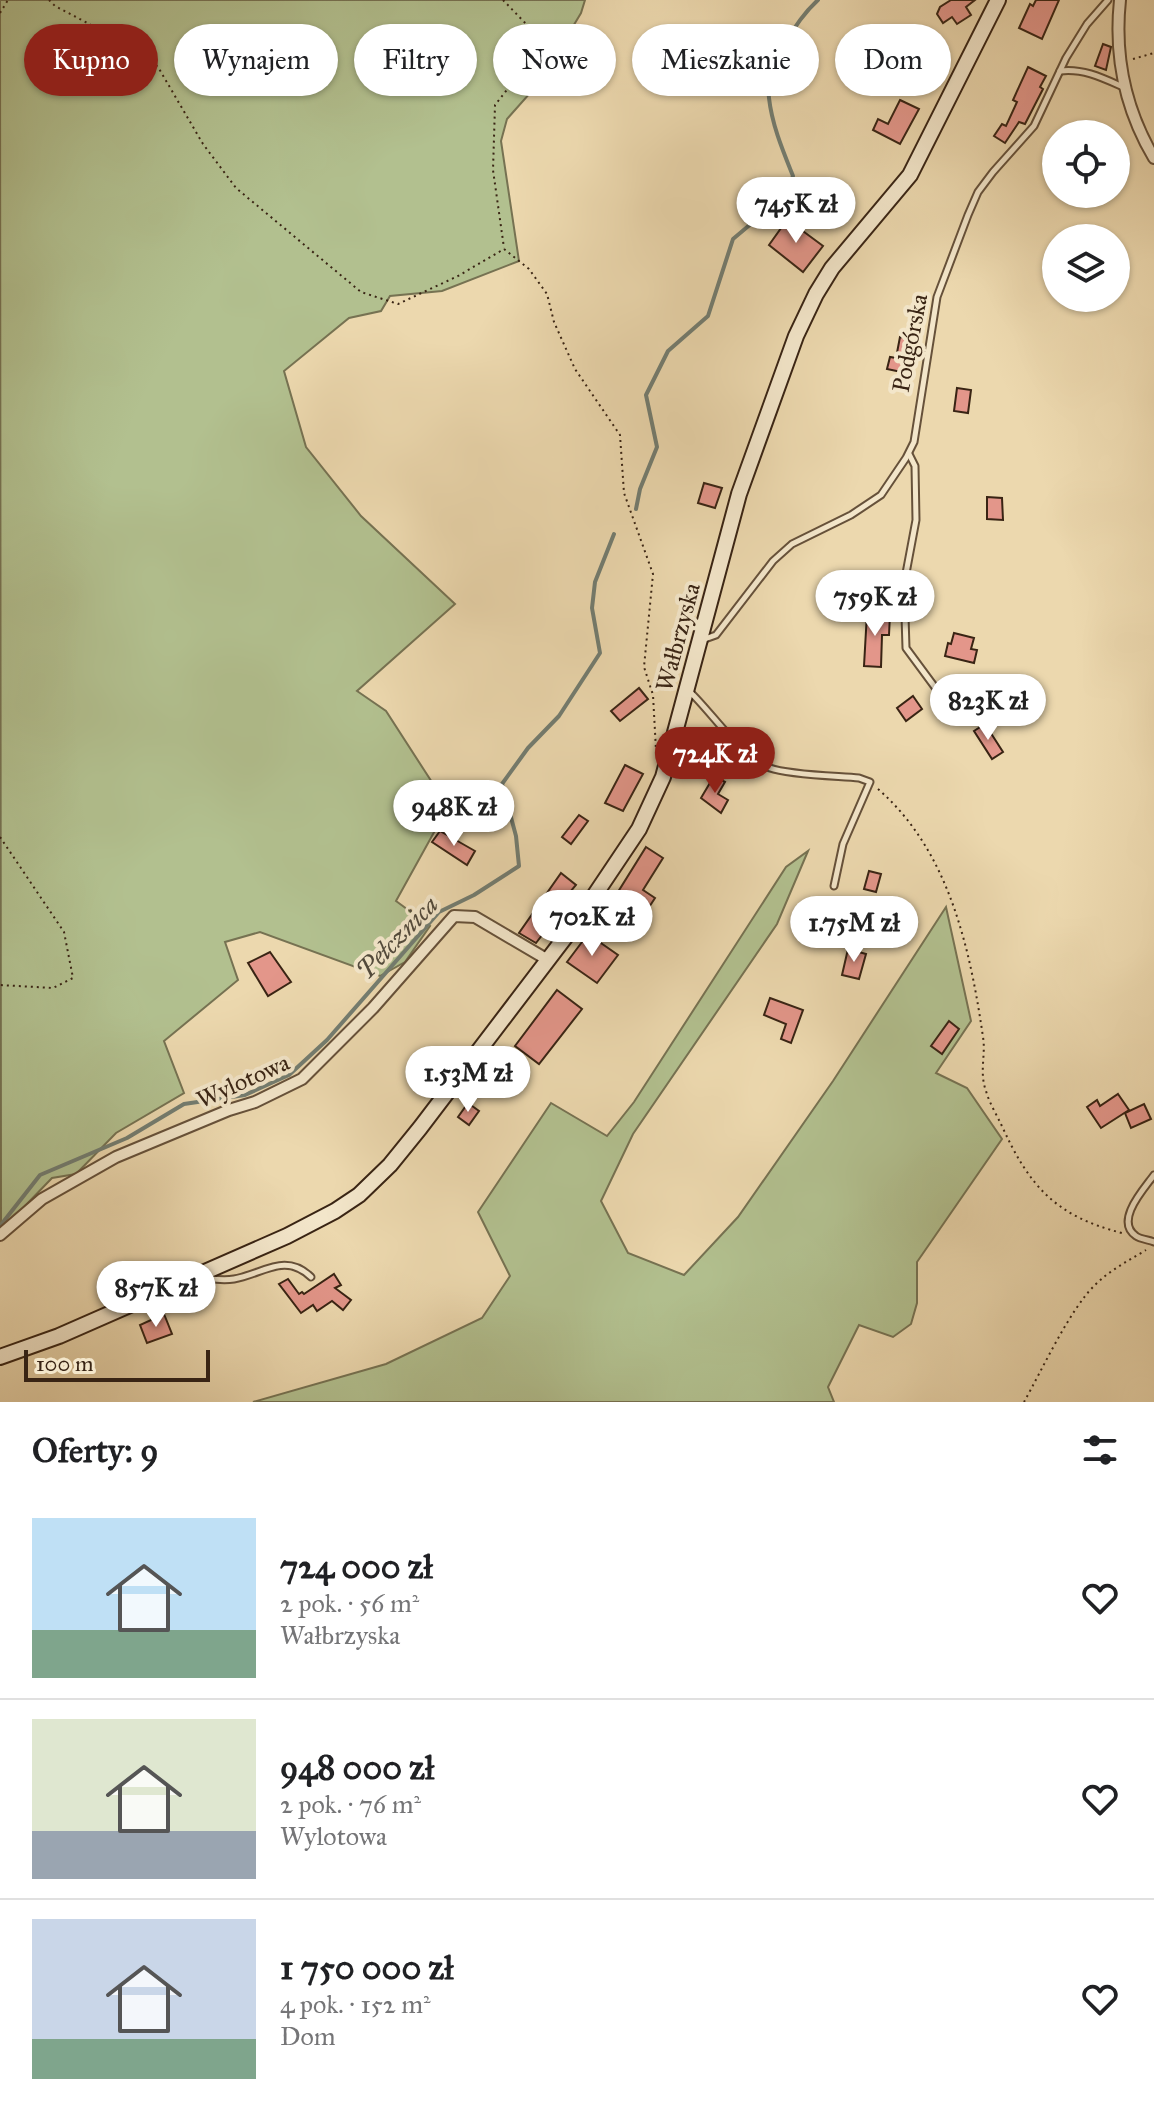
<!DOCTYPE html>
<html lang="pl">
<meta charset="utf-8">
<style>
:root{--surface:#fff;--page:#f2f2f2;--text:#202124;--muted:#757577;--line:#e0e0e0;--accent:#8f2418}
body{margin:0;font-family:"IM FELL Great Primer",serif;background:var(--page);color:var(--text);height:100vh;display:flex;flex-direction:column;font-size:30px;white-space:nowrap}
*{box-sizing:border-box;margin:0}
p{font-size:26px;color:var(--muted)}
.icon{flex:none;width:44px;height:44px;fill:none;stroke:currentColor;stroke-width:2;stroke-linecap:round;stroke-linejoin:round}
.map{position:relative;height:1402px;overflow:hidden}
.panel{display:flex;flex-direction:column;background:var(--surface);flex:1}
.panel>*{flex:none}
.top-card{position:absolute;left:24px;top:24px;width:1106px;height:72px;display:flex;gap:16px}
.tools{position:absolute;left:1042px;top:120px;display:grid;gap:16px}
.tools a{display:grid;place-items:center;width:88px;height:88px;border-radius:50%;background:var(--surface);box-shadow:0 2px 6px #0004;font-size:40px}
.scale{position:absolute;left:24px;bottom:20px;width:186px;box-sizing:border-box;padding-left:8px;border:4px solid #392414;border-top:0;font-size:22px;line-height:28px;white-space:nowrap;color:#392414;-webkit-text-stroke:6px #f3e6ca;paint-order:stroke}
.price{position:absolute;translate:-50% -68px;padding:0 18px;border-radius:28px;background:#fff;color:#222;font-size:26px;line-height:52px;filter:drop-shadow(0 2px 4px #0008)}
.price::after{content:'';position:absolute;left:50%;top:48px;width:24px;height:18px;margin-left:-12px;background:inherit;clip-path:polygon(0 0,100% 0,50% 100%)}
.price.active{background:var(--accent);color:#fff}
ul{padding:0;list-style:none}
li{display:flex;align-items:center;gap:24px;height:200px;padding:0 32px}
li+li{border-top:2px solid var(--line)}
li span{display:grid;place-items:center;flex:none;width:224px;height:160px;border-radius:0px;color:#555}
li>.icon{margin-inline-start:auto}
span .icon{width:96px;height:96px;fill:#fffc;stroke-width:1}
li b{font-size:34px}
h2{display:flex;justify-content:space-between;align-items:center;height:96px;padding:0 32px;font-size:34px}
.pill{padding:0 28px;border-radius:36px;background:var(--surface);box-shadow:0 2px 6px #0004;font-size:28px;line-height:72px}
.pill.active{background:var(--accent);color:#fff}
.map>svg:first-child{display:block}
.green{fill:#b2c08f;stroke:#767252;stroke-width:2}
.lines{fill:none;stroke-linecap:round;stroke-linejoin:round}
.stream{stroke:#737d71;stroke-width:4}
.building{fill:#e3968a;stroke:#392414;stroke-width:2}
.service-casing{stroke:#66513a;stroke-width:9}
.minor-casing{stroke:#66513a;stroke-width:14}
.secondary-casing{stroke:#392414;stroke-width:18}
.path{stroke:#392414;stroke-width:2;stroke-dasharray:2 4;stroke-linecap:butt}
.service{stroke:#f3e6ca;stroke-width:5}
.minor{stroke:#f3e6ca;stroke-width:10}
.secondary{stroke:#f3e6ca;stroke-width:14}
.labels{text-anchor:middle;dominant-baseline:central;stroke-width:8;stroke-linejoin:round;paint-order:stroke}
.street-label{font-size:24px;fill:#392414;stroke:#f3e6ca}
.water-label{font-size:26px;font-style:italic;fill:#51493b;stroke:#f3e6ca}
</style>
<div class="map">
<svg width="1154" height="1402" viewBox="0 0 1154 1402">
<rect width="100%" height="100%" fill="#ecd8ae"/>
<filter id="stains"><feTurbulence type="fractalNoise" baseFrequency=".0025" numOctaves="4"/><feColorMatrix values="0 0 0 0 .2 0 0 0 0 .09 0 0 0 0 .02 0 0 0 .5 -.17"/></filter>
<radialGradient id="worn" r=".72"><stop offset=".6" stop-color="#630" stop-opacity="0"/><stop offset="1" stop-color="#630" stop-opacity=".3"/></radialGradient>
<!-- green -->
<g class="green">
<path d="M0 0H585L581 13 539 83 507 119 501 141 519 261 442 291 390 296 381 311 349 318 284 371 306 447 361 516 455 604 357 691 386 711 448 807 396 901 430 926 405 962 380 976 260 932 225 942 238 980 164 1041 184 1093 116 1133 76 1174 52 1178 23 1208 21 1223 1 1235Z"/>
<path d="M808 851 777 924 633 1134 601 1201 628 1253 684 1275 738 1217 833 1081 946 907 971 1021 936 1073 967 1088 1002 1139 917 1262V1303L911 1324 893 1337 859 1325 828 1387 834 1402H253L386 1364 482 1318 510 1276 478 1212 551 1103 607 1136 634 1102 786 867Z"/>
</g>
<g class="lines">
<!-- stream -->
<g class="stream">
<path d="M636 509 640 489 657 447 646 395 668 351 708 316 733 239 783 197 793 176C783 151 772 125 769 98 765 69 797 19 818 0"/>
<path d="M0 1226 40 1175 127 1138 184 1104 245 1095 289 1075 327 1040 439 912 474 895 519 866 516 836 502 784 528 748 559 716 600 653 592 608 595 582 614 534"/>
</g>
</g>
<!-- building -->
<g class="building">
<path d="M951 0H975L966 7 971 15 957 24 952 17 943 23 937 14 940 7Z"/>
<path d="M1036 0H1059L1042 39 1019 28 1030 4 1033 6Z"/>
<path d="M1103 44 1111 47 1106 70 1095 66Z"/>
<path d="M1028 67 1046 76 1040 87 1043 89 1025 124 1019 122 1005 143 994 136 1002 124 1006 126 1017 102 1013 100Z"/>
<path d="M900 100 919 109 900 144 873 130 878 119 888 124Z"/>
<path d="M789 217 797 223 796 226 823 246 803 272 769 245Z"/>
<path d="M900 337 917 340 911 374 887 369 890 357 896 358Z"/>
<path d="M957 388 971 390 968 413 954 411Z"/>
<path d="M704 483 722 488 715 508 698 503Z"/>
<path d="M987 497 1002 498 1003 520 987 519Z"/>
<path d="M867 613 890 614 889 635H882L881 667 864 666Z"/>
<path d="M954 633 974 638 971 649 977 650 974 663 945 656 948 643 951 644Z"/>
<path d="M639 688 648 699 620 721 611 711Z"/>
<path d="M913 696 922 709 906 721 897 708Z"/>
<path d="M985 724 1003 752 992 759 974 731Z"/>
<path d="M625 765 643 774 623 811 605 803Z"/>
<path d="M714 776 725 782 718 794 728 800 721 813 701 798Z"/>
<path d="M579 815 588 821 571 844 562 837Z"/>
<path d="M440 831 475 851 467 865 432 842Z"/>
<path d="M646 847 663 858 643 890 655 898 634 930 622 921 619 926 603 916Z"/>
<path d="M869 871 881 874 876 892 864 889Z"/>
<path d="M561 873 576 885 565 898 568 901 536 943 519 933Z"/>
<path d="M588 934 618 955 597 983 567 962Z"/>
<path d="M848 949 866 954 859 979 842 975Z"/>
<path d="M270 952 291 982 268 996 248 963Z"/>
<path d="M557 990 582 1009 539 1064 515 1046Z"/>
<path d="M770 998 803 1010 791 1043 781 1039 786 1024 764 1015Z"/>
<path d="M949 1021 959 1029 942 1054 931 1046Z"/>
<path d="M1118 1094 1129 1110 1101 1128 1087 1107 1097 1100 1100 1106Z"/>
<path d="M468 1103 479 1111 469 1125 458 1117Z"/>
<path d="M1144 1104 1151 1119 1131 1128 1125 1113Z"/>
<path d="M334 1274 341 1285 335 1288 351 1300 343 1310 332 1301 317 1311 313 1305 301 1313 279 1284 288 1279 299 1294 302 1292 304 1294Z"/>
<path d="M164 1314 172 1334 147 1343 140 1325Z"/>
</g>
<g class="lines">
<!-- service casing -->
<g class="service-casing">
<g id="service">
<path d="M1060 71C1083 68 1103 78 1123 87"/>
<path d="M909 454 915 466 916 520 904 584 906 648 937 690"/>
<path d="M702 640 716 635 773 561 792 544 851 515 881 495 906 458 914 442 937 297 968 215 978 192 993 172 1034 126 1066 58 1087 24 1108 0"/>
<path d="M688 690C712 712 741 758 770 768 789 775 837 776 859 778L870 782 843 844 834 886"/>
<path d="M1154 1175C1144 1189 1114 1221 1136 1236 1140 1239 1149 1240 1154 1242"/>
<path d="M202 1278C212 1279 223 1281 234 1279 263 1274 285 1252 311 1277"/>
</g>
</g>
<!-- minor casing -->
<g class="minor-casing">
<g id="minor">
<path d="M1120 0C1114 57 1125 109 1154 158"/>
<path d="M0 1235 42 1199 116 1157 229 1110 255 1102 302 1079 373 1008 454 916 475 917 548 960"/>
</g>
</g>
<!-- secondary casing -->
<g class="secondary-casing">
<path id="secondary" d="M0 1357 59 1336 287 1236 335 1211 359 1195 390 1165 420 1128 576 923 639 829 663 777 739 494 796 336 816 294 832 268 910 175 998 0"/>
</g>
<!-- path -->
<g class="path">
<path d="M49 0 55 6 137 49 158 67 203 144 236 188 361 292 398 304 458 276 504 249 529 269 547 294 554 322 575 369 620 435 624 493 653 574 644 667 653 695 656 750"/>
<path d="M503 0 530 28 524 68 495 105 493 170 504 248"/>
<path d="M0 13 8 0"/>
<path d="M1133 59 1154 53"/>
<path d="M878 789C949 851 970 948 983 1037 986 1055 979 1072 986 1091 989 1102 996 1114 1001 1124 1029 1186 1055 1216 1122 1233"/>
<path d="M0 837 64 932 73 978 53 988 0 985"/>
<path d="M1024 1402C1042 1370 1070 1309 1095 1285 1110 1270 1128 1261 1146 1250"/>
</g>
<!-- service -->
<use href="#service" class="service"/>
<!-- minor -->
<use href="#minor" class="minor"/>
<!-- secondary -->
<use href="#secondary" class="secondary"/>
</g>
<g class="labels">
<!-- street labels -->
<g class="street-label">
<text transform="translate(910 343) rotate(-79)">Podgórska</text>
<text transform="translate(678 637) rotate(-75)">Wałbrzyska</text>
<text transform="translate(243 1081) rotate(-24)">Wylotowa</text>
</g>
<!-- water labels -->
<g class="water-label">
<text transform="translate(397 937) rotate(-46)">Pełcznica</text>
</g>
</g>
<rect width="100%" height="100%" filter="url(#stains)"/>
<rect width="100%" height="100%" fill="url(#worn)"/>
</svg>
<div class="tools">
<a><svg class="icon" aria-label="locate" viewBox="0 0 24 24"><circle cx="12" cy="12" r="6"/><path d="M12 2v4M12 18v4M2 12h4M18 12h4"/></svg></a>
<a><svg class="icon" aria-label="layers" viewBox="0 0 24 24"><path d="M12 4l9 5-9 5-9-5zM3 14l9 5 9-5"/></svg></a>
</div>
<div class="scale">100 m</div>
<b class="price" style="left:796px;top:245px">745K zł</b>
<b class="price" style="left:875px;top:638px">759K zł</b>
<b class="price" style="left:988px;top:742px">823K zł</b>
<b class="price active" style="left:715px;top:795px">724K zł</b>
<b class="price" style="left:454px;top:848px">948K zł</b>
<b class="price" style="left:592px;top:958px">702K zł</b>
<b class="price" style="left:854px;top:964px">1.75M zł</b>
<b class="price" style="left:468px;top:1114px">1.53M zł</b>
<b class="price" style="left:156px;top:1329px">857K zł</b>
<div class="top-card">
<a class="pill active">Kupno</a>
<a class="pill">Wynajem</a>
<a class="pill">Filtry</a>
<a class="pill">Nowe</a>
<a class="pill">Mieszkanie</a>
<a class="pill">Dom</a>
</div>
</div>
<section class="panel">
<h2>Oferty: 9<svg class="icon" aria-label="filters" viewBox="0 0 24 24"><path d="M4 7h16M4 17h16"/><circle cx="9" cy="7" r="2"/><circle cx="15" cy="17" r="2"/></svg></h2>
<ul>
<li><span style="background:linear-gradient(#bfe0f5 70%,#7fa58c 0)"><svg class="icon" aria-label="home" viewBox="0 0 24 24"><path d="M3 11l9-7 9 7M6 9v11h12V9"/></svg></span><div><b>724 000 zł</b><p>2 pok. · 56 m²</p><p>Wałbrzyska</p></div><svg class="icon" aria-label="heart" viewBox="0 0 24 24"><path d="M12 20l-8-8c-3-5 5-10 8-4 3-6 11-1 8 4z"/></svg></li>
<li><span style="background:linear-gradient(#dfe7d0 70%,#9aa5b1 0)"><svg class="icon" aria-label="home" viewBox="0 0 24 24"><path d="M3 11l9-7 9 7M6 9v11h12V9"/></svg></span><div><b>948 000 zł</b><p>2 pok. · 76 m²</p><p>Wylotowa</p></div><svg class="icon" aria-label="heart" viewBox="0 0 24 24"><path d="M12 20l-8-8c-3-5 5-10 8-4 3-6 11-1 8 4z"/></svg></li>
<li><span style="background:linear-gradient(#c9d6e8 75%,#7fa58c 0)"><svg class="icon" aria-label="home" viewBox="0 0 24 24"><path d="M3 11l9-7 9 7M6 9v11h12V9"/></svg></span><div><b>1 750 000 zł</b><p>4 pok. · 152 m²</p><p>Dom</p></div><svg class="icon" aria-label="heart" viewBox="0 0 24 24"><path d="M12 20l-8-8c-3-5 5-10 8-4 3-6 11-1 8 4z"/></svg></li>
</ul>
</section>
